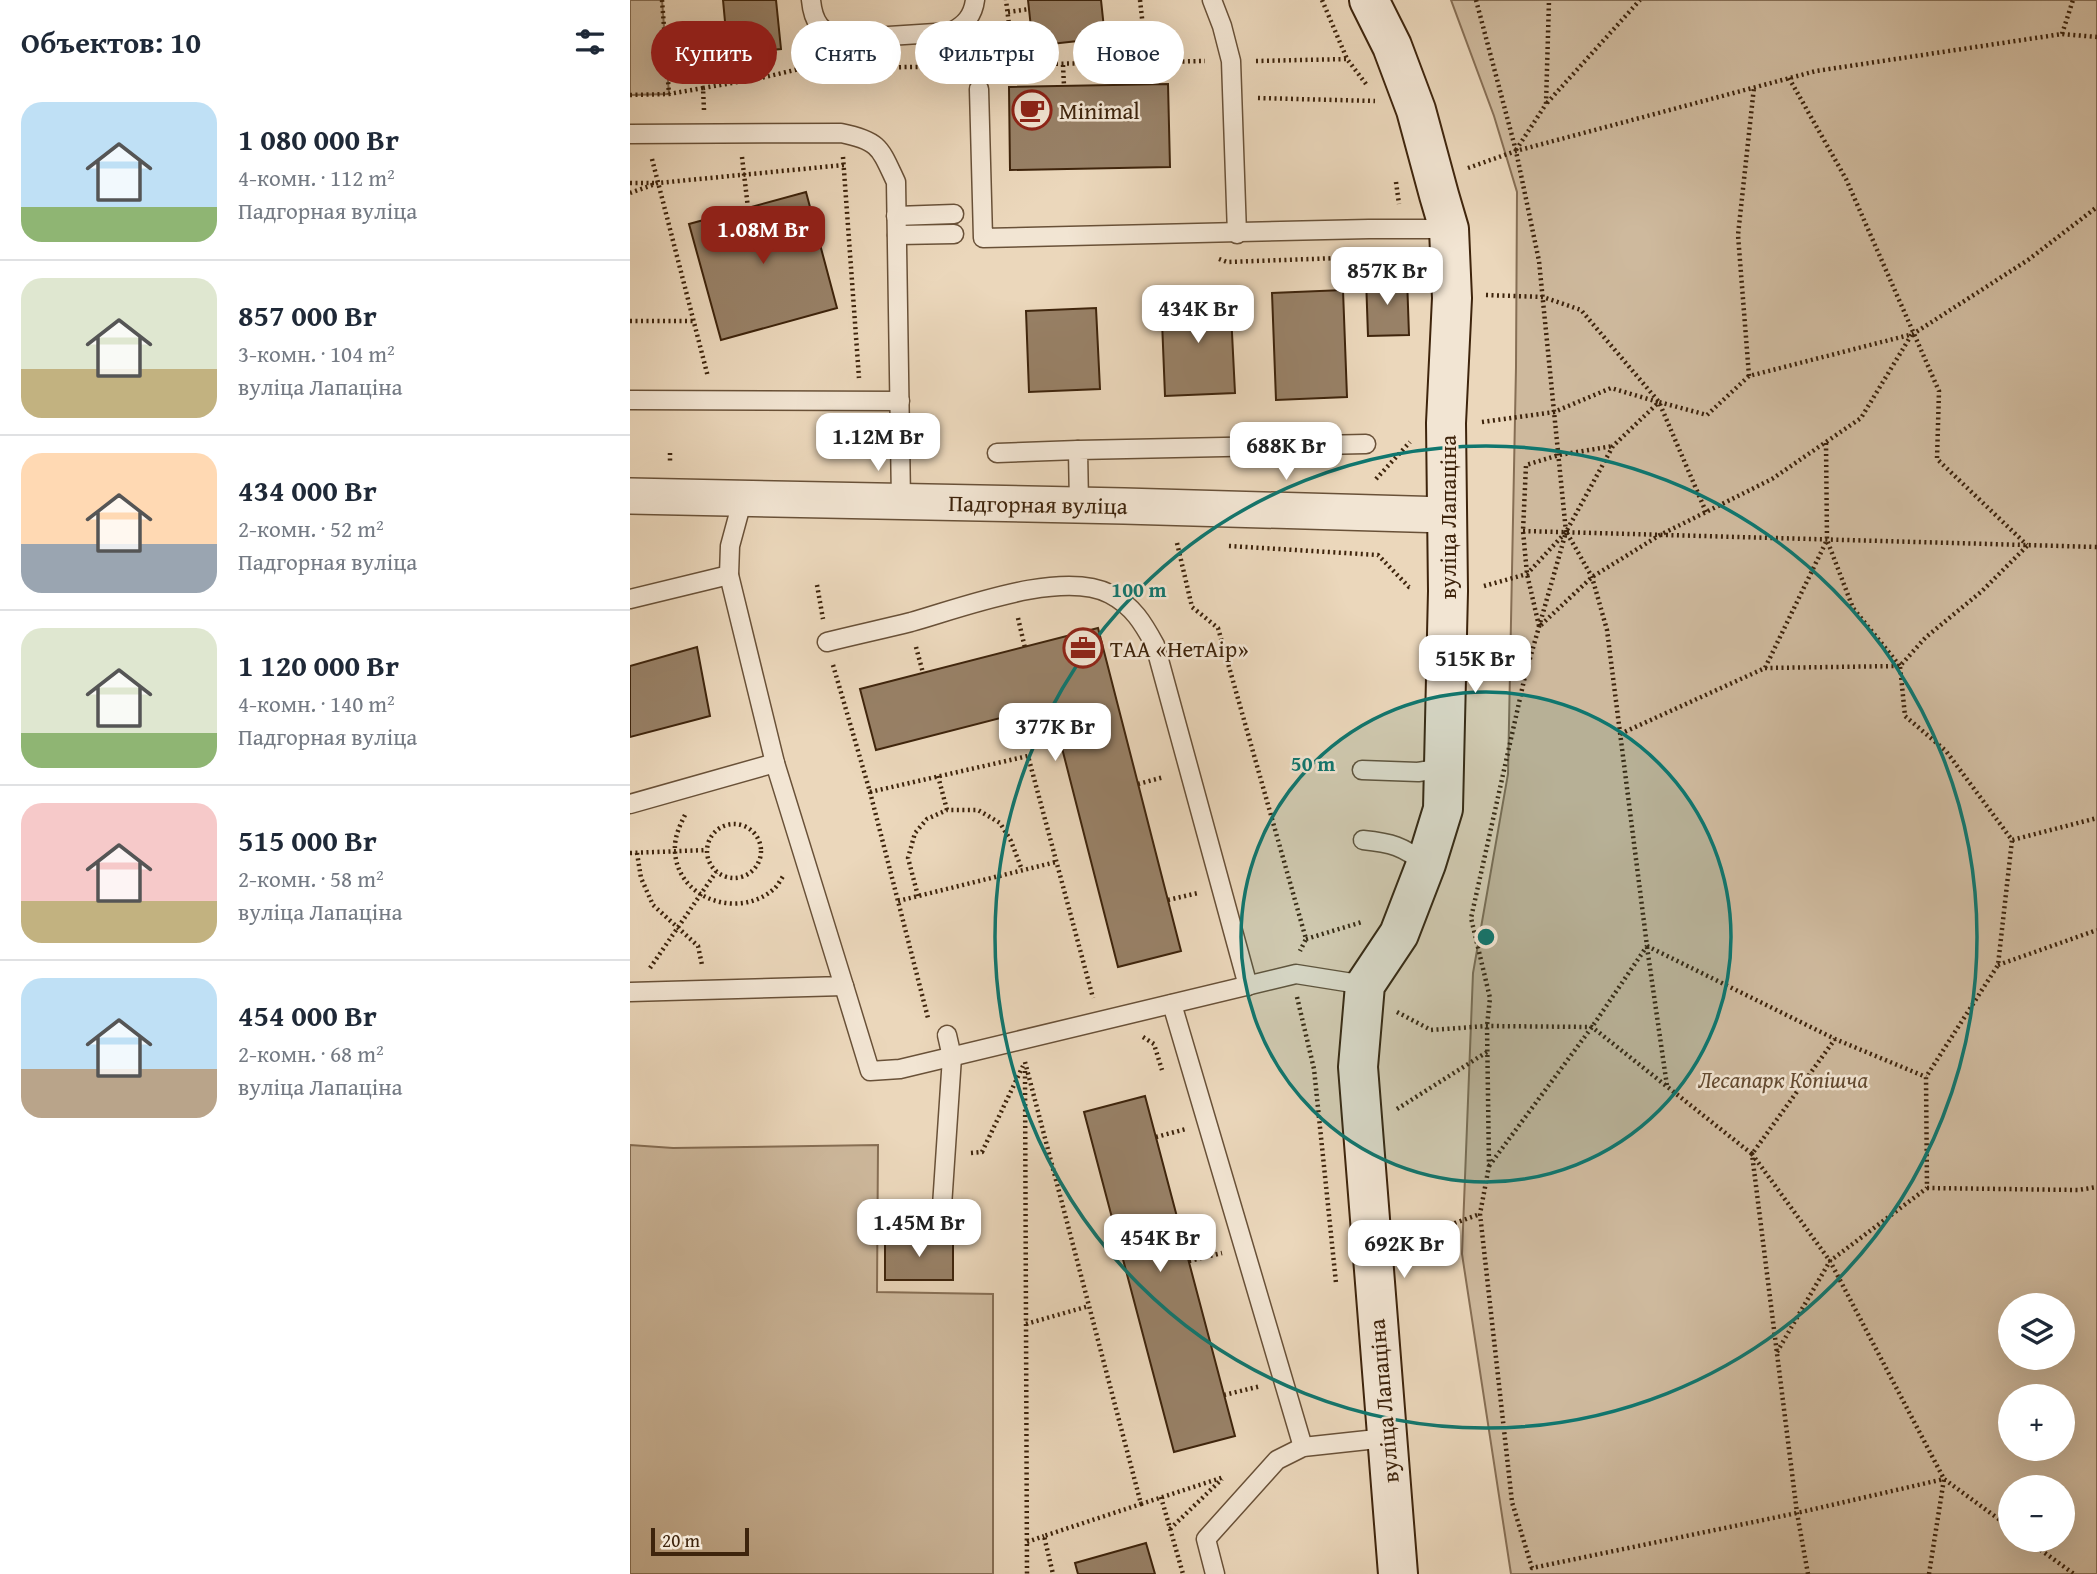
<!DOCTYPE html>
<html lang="ru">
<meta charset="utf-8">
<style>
:root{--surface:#fff;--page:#f6f6f7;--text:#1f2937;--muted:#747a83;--line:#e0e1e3;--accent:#8f2418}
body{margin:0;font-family:"Gentium Book Plus",serif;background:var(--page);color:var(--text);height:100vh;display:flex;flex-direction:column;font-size:26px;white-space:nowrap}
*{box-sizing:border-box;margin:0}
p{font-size:23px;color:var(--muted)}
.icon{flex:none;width:38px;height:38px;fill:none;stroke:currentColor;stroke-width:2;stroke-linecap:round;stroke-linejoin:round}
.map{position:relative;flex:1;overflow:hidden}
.drawer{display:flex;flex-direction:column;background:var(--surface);width:630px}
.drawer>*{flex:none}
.guide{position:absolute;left:21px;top:21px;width:665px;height:63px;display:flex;gap:14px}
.buttons{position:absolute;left:1368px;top:1293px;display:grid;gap:14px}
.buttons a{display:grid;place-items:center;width:77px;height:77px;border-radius:50%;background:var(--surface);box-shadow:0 7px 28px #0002;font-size:35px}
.scale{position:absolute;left:21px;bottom:18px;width:98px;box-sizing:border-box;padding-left:7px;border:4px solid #3e240c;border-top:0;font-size:19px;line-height:24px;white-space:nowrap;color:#3e240c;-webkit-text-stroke:5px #f2e5d3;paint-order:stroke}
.price{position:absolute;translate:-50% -60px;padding:0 16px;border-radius:14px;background:#fff;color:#222;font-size:23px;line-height:46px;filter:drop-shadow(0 2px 4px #0008)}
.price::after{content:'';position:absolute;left:50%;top:42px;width:21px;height:16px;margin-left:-10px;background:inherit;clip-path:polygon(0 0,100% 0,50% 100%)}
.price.active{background:var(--accent);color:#fff}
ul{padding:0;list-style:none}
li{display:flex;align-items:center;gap:21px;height:175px;padding:0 21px}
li+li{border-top:2px solid var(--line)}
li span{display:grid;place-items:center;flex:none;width:196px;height:140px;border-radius:21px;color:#555}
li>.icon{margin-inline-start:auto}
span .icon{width:84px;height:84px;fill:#fffc;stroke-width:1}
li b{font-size:30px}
h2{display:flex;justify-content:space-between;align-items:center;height:84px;padding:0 21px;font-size:30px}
.chip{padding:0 24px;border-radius:32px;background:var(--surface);box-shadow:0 7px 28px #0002;font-size:24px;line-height:63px}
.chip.active{background:var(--accent);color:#fff}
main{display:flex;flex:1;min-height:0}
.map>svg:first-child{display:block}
.green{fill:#ceb99d;stroke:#866e54;stroke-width:2;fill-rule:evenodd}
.building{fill:#988167;stroke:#3e240c;stroke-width:2}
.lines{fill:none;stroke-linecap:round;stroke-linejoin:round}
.service-casing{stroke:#695138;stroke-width:21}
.minor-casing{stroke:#695138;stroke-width:38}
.secondary-casing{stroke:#3e240c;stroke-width:42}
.path{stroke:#3e240c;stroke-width:4.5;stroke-dasharray:2 3.5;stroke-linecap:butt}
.service{stroke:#f2e5d3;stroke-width:18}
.minor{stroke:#f2e5d3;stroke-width:35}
.secondary{stroke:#f2e5d3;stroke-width:38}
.ring{fill:none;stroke:#0f766e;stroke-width:3.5}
.labels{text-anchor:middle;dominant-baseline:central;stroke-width:5;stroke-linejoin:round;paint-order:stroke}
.poi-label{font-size:23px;fill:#3e240c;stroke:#f2e5d3;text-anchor:start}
.street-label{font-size:23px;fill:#3e240c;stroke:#f2e5d3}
.park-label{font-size:23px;font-style:italic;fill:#624930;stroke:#f2e5d3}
.centre{fill:#0f766e;stroke:#f2e5d3;stroke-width:3.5}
.ring-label{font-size:21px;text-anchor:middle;font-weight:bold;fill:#0f766e;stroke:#f2e5d3;stroke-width:5;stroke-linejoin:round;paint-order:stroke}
</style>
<main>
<section class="drawer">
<h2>Объектов: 10<svg class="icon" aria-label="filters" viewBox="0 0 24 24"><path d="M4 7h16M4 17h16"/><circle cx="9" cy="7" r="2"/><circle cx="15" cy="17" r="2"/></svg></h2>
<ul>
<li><span style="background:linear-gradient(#bfe0f5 75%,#8fb573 0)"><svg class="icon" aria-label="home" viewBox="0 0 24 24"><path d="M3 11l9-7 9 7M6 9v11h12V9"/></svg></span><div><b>1 080 000 Br</b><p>4-комн. · 112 m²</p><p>Падгорная вуліца</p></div></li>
<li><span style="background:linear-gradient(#dfe7d0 65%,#c2b280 0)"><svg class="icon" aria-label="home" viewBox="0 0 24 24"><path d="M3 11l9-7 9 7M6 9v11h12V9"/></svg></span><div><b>857 000 Br</b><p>3-комн. · 104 m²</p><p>вуліца Лапаціна</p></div></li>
<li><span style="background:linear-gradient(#ffd9b3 65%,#9aa5b1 0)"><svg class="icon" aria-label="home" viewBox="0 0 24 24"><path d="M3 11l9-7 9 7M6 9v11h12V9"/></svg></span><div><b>434 000 Br</b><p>2-комн. · 52 m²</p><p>Падгорная вуліца</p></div></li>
<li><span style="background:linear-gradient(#dfe7d0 75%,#8fb573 0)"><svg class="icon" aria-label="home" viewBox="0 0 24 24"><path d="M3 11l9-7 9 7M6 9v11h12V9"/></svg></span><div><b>1 120 000 Br</b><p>4-комн. · 140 m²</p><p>Падгорная вуліца</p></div></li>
<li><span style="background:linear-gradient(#f6c9c9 70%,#c2b280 0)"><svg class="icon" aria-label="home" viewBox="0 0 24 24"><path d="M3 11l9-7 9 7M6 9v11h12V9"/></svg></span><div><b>515 000 Br</b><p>2-комн. · 58 m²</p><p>вуліца Лапаціна</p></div></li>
<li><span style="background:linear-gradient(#bfe0f5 65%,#b9a48a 0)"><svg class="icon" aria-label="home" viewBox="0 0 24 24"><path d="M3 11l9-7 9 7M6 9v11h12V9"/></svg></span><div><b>454 000 Br</b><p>2-комн. · 68 m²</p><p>вуліца Лапаціна</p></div></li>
</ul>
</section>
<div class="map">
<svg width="1467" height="1574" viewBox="0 0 1467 1574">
<rect width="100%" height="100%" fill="#ebd7bb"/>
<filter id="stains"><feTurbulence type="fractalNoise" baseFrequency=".00286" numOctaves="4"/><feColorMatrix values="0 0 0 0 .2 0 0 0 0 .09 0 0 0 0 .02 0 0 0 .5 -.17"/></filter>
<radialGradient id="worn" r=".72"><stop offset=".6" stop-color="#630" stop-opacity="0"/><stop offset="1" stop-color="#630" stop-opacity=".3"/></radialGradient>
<!-- green -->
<g class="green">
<path d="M0 0H32L39 94 0 95Z"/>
<path d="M821 0H1467V1574H881L832 1254 843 973 878 774 886 367 887 192 864 116ZM1381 1306H1433V1358H1381ZM1433 1396V1449H1381V1396ZM1381 1488H1433V1540H1381Z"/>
<path d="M0 1145 43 1148 248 1145 247 1292 363 1294V1574H0Z"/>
</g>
<!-- building -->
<g class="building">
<path d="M93 0H146L151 49 98 54Z"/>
<path d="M398 0H471L475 38 403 46Z"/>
<path d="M538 84 540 167 380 170 379 87Z"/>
<path d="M176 192 207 308 91 340 59 224Z"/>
<path d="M736 278H777L779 335 738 336Z"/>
<path d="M713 290 717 397 646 400 642 293Z"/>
<path d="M600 293 605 393 535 396 531 296Z"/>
<path d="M466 308 470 389 399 392 396 311Z"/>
<path d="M468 628 551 951 488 967 421 705 246 750 230 689Z"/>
<path d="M67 647 80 716 0 737V666Z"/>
<path d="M515 1096 605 1436 544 1452 454 1112Z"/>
<rect x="255" y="1237" width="68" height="43"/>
<path d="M516 1543 525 1574H448L445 1563Z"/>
</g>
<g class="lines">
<!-- service casing -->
<g class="service-casing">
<g id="service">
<path d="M181 0C183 22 191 33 212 39L321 32C335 25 343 16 345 0"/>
<path d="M582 0 592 26 601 61 607 234"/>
<path d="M349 89 353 238 739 229H819"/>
<path d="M0 134 211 133C250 141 250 148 266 182L271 501"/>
<path d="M266 216 324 214"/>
<path d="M267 235 324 234"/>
<path d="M0 400 270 401"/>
<path d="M367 453 448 450"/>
<path d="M449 505 448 450 736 444"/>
<path d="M0 599 99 575"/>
<path d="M197 642C225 635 253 629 281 622 331 608 432 569 480 594 503 606 513 623 525 645L618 986"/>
<path d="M732 770 788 772 814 768"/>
<path d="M0 804 145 763"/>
<path d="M733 840C762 843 772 846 796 864"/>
<path d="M214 986 240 1071 270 1069 666 974 735 985"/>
<path d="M0 992 214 986 145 763 99 575 100 546 113 498"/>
<path d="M542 1004 673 1447"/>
<path d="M311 1221 322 1057 317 1035"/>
<path d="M585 1574 576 1539 647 1460 673 1447 756 1438"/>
</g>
</g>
<!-- minor casing -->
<g class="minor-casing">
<path id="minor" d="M0 496 494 506 816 515"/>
</g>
<!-- secondary casing -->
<g class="secondary-casing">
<path id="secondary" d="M739 0 762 46 786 110 809 195 819 229 822 298 816 423 818 591 813 809 796 864 769 934 735 985 728 1067 768 1574"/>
</g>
<!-- path -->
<g class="path">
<path d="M32 0 39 94"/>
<path d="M510 0 517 63"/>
<path d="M692 0 717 59 736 84"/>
<path d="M846 0 886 151 909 261 936 532 895 676 841 918 860 998 857 1026 859 1166 850 1214 882 1502 902 1568 1167 1513 1314 1479 1381 1528"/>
<path d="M378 12 399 9"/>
<path d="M1432 34 1443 0"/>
<path d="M626 61 717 59"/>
<path d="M360 65 575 61"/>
<path d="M433 65 434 86"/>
<path d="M370 75 384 65 376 0"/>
<path d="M1159 78 1216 179 1309 391 1307 459 1397 545"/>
<path d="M0 95 39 94 73 88"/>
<path d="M628 98 745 101"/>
<path d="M917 103 1010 0"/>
<path d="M74 110 73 88 131 78 169 69 337 66"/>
<path d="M886 150 916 104 919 0"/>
<path d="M112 157 118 208"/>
<path d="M213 157 229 378"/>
<path d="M22 159 78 377"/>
<path d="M838 168 886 151 1186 71 1432 34 1467 37"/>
<path d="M766 182 769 204"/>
<path d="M0 183H24"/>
<path d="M0 193 28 183 214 165"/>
<path d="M589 259 597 262 709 258"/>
<path d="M856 295 913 297 951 310 1029 402 1076 512"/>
<path d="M0 321H63"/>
<path d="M1119 376 1108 235 1124 87"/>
<path d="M852 422 924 412 981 388 1028 402"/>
<path d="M1196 443 1197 540 1223 608 1270 666"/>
<path d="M40 453V464"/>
<path d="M746 479 780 442"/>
<path d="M893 531 1467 547"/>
<path d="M547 543 562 607 588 628 676 939 670 951"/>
<path d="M599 546 748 555 779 587 783 588"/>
<path d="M1397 546 1351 592 1296 637 1270 666 1275 716 1316 751 1382 840 1467 818"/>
<path d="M187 585 193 619"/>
<path d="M854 586 897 574 936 532 983 446 1029 402 1077 415 1119 376 1283 334 1398 260 1467 207"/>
<path d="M388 618 395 648"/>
<path d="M911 625 962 577 1030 535 1142 479 1231 418 1282 334"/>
<path d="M909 626 897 574 893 531 896 465 929 455 983 446"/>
<path d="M286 647 293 673"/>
<path d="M203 665 240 792 298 1018"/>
<path d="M1135 668 1269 666"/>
<path d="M990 734 1135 668 1197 540"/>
<path d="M308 776 317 810"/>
<path d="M508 784 534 777"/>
<path d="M240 792 398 756 463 998"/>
<path d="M55 815C49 827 44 838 45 852 48 900 110 920 145 888 148 885 151 879 154 875"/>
<circle cx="104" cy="851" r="27"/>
<path d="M0 853 77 850"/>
<path d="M7 853 11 878 23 905 68 946 72 965"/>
<path d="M288 896 278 858 285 833 297 819 317 810H348L370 823 381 841 392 870"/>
<path d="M538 900 568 893"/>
<path d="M268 901 426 862"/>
<path d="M676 939 732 922"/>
<path d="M1017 946 1205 1039 1296 1077"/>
<path d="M1017 947 1037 1086"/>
<path d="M1368 965 1467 930"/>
<path d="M20 968 86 872"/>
<path d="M667 997 684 1069 706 1283"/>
<path d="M767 1012 801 1030 857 1026 962 1027 1122 1154 1205 1039"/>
<path d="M513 1037 524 1044 532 1070"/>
<path d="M395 1062 511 1504 414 1536 423 1574"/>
<path d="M395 1071 397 1574"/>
<path d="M767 1109 857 1052"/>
<path d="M526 1137 556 1129"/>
<path d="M341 1153 352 1152 393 1066"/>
<path d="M859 1166 962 1027 1017 946 977 630 962 577 937 533"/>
<path d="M1297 1188 1448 1190 1467 1187"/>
<path d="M778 1240 850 1214"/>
<path d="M559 1261 592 1253"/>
<path d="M396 1324 459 1306"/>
<path d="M1147 1352 1200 1261 1297 1188 1296 1077 1368 965 1382 840"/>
<path d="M594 1395 631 1386"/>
<path d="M531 1497 553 1574"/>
<path d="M511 1504 594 1477"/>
<path d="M540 1529 592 1479"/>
<path d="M1397 1540 1444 1574"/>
<path d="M397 1542 414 1536"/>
<path d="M1178 1574 1167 1513 1122 1154 1200 1261 1314 1479 1299 1574"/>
</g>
<!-- service -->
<use href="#service" class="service"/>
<!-- minor -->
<use href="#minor" class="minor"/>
<!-- secondary -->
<use href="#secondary" class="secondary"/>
</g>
<!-- distance rings -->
<circle cx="856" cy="937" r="245" fill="#0f766e" fill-opacity=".12"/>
<g class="ring">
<circle cx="856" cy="937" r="245"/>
<circle cx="856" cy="937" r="491"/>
</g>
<!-- icons -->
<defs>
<g id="cafe-ring" transform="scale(2.0125)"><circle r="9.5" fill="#f2e5d3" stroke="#8f2418" stroke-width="1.5"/><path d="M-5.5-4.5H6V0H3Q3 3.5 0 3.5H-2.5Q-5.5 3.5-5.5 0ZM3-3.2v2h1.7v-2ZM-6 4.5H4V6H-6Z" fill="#8f2418"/></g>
<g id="office-ring" transform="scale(2.0125)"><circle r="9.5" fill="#f2e5d3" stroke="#8f2418" stroke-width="1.5"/><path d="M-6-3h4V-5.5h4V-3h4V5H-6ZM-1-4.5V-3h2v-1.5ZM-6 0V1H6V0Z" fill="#8f2418"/></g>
</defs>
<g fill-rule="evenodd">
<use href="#cafe-ring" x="402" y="110"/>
<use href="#office-ring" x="453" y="648"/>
</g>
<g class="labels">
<!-- poi labels -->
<g class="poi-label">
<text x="429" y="110">Minimal</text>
<text x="480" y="648">ТАА «НетАір»</text>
</g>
<!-- street labels -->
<g class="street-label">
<text transform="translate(408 504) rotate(1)">Падгорная вуліца</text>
<text transform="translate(817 517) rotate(-90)">вуліца Лапаціна</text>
<text transform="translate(753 1401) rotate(-95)">вуліца Лапаціна</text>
</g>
<!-- park labels -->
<g class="park-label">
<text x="1153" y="1079">Лесапарк Копішча</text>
</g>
</g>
<circle cx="856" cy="937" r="10" class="centre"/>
<g class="ring-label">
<text x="509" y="597">100 m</text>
<text x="683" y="771">50 m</text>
</g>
<rect width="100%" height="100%" filter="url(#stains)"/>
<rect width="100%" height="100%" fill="url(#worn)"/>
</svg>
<div class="buttons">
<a><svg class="icon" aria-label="layers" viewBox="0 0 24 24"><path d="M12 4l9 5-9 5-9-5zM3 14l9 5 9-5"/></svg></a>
<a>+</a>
<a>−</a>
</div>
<div class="scale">20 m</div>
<b class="price active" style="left:133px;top:266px">1.08M Br</b>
<b class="price" style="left:757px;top:307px">857K Br</b>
<b class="price" style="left:568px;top:345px">434K Br</b>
<b class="price" style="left:248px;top:473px">1.12M Br</b>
<b class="price" style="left:656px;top:482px">688K Br</b>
<b class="price" style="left:845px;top:695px">515K Br</b>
<b class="price" style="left:425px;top:763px">377K Br</b>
<b class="price" style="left:289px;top:1259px">1.45M Br</b>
<b class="price" style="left:530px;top:1274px">454K Br</b>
<b class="price" style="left:774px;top:1280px">692K Br</b>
<div class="guide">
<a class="chip active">Купить</a>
<a class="chip">Снять</a>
<a class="chip">Фильтры</a>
<a class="chip">Новое</a>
</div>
</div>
</main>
